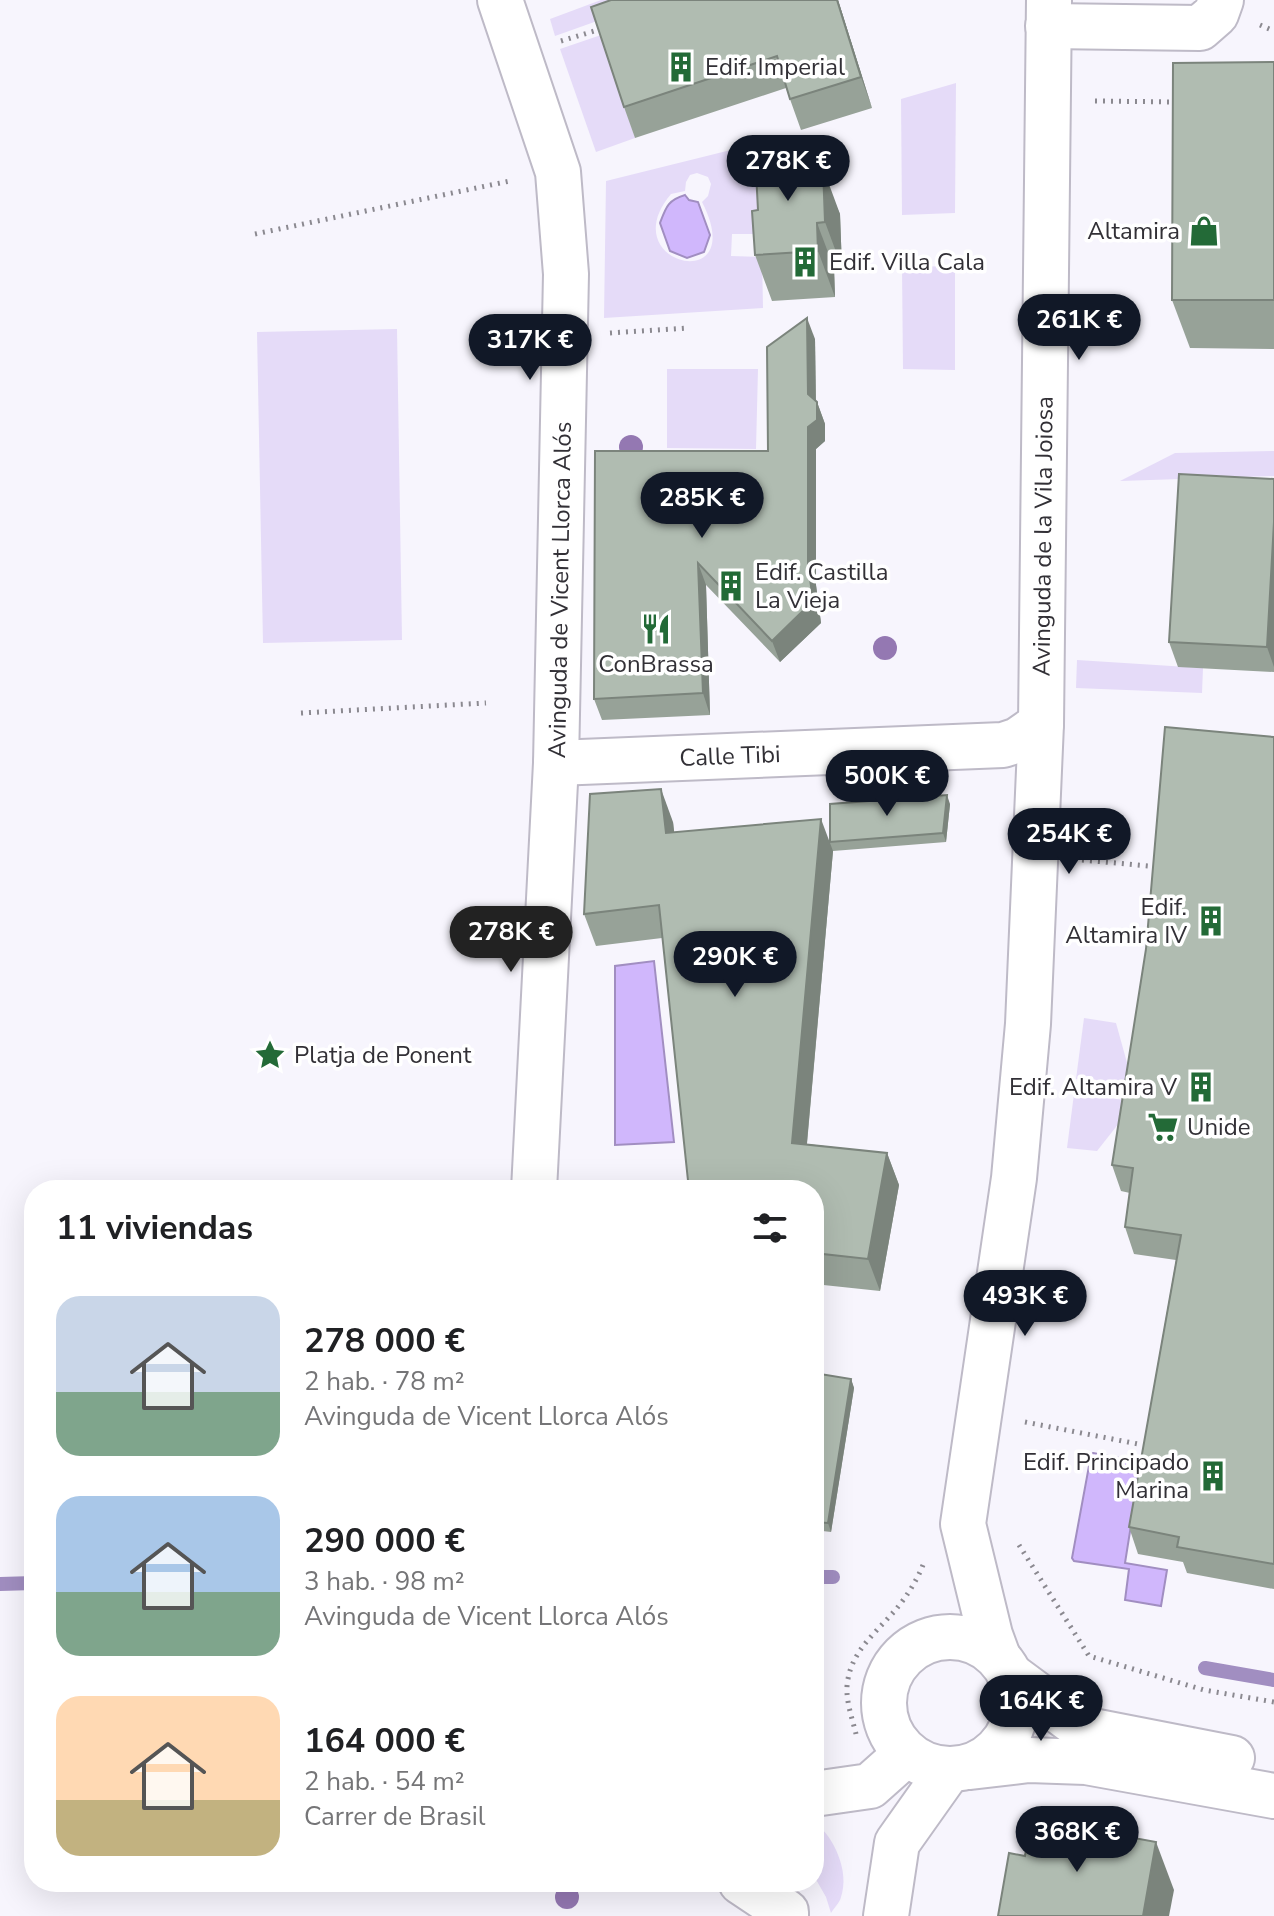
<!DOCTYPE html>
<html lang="es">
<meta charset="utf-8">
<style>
:root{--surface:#fff;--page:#f2f2f2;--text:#202124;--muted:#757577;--accent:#111827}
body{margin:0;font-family:"Nunito Sans",sans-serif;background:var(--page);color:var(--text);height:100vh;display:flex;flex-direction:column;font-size:30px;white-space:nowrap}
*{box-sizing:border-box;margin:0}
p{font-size:26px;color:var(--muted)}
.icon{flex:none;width:44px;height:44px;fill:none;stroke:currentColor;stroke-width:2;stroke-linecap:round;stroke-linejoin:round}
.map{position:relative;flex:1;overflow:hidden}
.sheet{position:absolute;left:24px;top:1180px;width:800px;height:712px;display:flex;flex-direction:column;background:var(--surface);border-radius:32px;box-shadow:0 8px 32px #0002}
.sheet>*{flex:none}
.price{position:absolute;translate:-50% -68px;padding:0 18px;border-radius:28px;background:var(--accent);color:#fff;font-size:26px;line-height:52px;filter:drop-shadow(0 2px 4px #0008)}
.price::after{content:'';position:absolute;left:50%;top:48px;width:24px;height:18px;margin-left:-12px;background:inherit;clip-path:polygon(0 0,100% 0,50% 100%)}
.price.on{background:#222;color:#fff}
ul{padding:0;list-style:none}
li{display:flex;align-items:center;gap:24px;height:200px;padding:0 32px}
li span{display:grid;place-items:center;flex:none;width:224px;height:160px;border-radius:24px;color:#555}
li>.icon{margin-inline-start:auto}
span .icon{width:96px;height:96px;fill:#fffc;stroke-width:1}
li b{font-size:34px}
h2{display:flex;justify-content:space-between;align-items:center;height:96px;padding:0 32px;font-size:34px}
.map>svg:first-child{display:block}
.green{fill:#e5dbf8;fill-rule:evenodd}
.water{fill:#d0b7fc;stroke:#a18ec1;stroke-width:2}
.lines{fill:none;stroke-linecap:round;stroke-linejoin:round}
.stream{stroke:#a18ec1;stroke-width:14}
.minor-casing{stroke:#bebac7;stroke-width:48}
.path{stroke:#8b8990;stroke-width:5;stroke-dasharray:2 6;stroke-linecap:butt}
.minor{stroke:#fff;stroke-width:44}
.tree{fill:#9478b2}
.wall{fill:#97a298}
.shaded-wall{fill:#7b847c}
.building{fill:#b0bcb1;stroke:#7b847c;stroke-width:2}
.labels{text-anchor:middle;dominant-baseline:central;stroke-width:7;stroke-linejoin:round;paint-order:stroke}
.poi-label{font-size:24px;fill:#323036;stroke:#fff;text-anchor:start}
.street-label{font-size:24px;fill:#323036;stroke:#fff}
</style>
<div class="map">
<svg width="1274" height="1916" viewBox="0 0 1274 1916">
<rect width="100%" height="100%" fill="#f7f5fd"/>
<!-- green -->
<g class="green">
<path d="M601 0H609L614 15 555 36 550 19Z"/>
<path d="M601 35 635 138 596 152 560 49Z"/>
<path d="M956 83 955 213 902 215 901 99Z"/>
<path d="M759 143 760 234H732L731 256 762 257 763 308 604 318 606 181ZM697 173 708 177 711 184 708 196 702 202C751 297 611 265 671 194L685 191 686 182 690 175Z"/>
<path d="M955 266V370L903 369 902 267Z"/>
<path d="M397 329 402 640 263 643 257 332Z"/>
<path d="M667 369H758L756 449 667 448Z"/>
<path d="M1274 451V476L1120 481 1175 453Z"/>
<path d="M1077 660 1203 668 1202 693 1076 688Z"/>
<path d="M1084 1018 1116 1023 1129 1070 1127 1086 1076 1079Z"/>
<path d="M1074 1094 1125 1100 1123 1118 1097 1151 1067 1148Z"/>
<path d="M814 1822C834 1836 850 1872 841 1897 840 1902 834 1908 831 1913L826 1897 814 1876Z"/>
</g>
<!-- water -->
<g class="water">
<path d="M685 195 689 200 698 202 710 235 704 252 687 258 670 251 660 223C666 207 668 200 685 195Z"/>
<path d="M654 961 674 1142 615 1145V966Z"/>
<path d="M1093 1453 1141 1462 1125 1563 1167 1570 1161 1606 1125 1600 1129 1569 1074 1561 1072 1558 1091 1455Z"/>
</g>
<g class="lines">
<!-- stream -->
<g class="stream">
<path d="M814 1577H833"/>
<path d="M0 1584 34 1583"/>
<path d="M1205 1668 1274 1680"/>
</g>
<!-- minor casing -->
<g class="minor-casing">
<g id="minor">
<path d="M500 0 558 172 566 274 556 763 534 1190"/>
<path d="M1048 26 1200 28 1216 14 1221 0"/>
<path id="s1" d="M556 763 1003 745 1018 740 1041 724"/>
<circle cx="950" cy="1703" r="66"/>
<path id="s2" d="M998 1657 990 1635 963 1524 1014 1178 1028 1024 1041 724 1049 0"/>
<path d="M1010 1675 1083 1729 1232 1758"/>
<path d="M970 1767 1029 1760 1086 1762 1274 1796"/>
<path d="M814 1794 870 1786 906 1754"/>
<path d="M741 1882 786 1912V1916"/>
<path d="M886 1916 897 1843 948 1771"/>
</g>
</g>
<!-- path -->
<g class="path">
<path d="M1260 25 1274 31"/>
<path d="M561 41 601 29"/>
<path d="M1095 101 1177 102"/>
<path d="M255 234 510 181"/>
<path d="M610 333 689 328"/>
<path d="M301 713 486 703"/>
<path d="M1082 860 1160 867"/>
<path d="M1068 1086 1130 1094"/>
<path d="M1025 1422 1138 1444"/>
<path d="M1019 1545 1089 1656 1204 1690 1274 1702"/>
<path d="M856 1734C852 1717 844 1697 848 1679 853 1649 879 1630 897 1608 907 1596 917 1580 923 1565"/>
</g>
<!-- minor -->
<use href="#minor" class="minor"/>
</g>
<!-- trees -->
<g class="tree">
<circle cx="631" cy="447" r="12"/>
<circle cx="885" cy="648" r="12"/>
<circle cx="567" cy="1897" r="12"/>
</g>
<!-- wall -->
<g class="wall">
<path d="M838 0 872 108 801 130 786 88 635 138 624 107Z"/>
<path d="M1274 62V349L1190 348 1172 300Z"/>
<path d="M811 150 818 168 840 214 842 268H834L835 297 772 301 755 255Z"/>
<path d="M815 339 816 401 817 402 825 424V441L816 449V585L821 623 780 662 706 585 710 715 602 720 594 699 768 451Z"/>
<path d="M1274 479V672L1178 667 1169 642Z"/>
<path d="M1274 737V1589L1187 1573 1183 1562 1138 1554 1129 1527 1176 1260 1134 1254 1125 1227 1130 1193 1121 1191 1112 1165Z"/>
<path d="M950 804 946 842 833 851 807 1144 887 1153 899 1185 880 1291 814 1284V1285V1190L662 938 596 946 584 914 673 822 674 832 830 842Z"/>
<path d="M814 1373 851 1379 854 1388 831 1532 814 1530Z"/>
</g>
<!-- shaded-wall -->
<g class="shaded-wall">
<path d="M837 0H838L872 108 861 77Z"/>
<path d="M811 150 824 183 823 168 840 214 842 268 825 222 812 169Z"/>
<path d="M817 223 834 268 835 297 818 251Z"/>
<path d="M807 318 815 339 816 416 808 394Z"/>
<path d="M817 402 825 424V441L816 449V585L821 623 780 662 772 641 808 564V427Z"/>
<path d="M1274 522V667L1267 647Z"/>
<path d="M698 563 706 585 710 715 703 693Z"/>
<path d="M661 789 673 822 678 865 666 833Z"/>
<path d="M947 795 950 804 946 842 943 833Z"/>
<path d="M821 819 833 851 804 1175 792 1143Z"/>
<path d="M887 1153 899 1185 880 1291 868 1259Z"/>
<path d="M851 1379 854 1388 831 1532 828 1523Z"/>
<path d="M814 1665 816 1672 814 1685Z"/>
<path d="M1156 1842 1174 1890 1169 1916H1143Z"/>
</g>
<!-- building -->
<g class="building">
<path d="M611 0H837L861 77 790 99 777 56 624 107 591 7Z"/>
<path d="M1274 62V300H1172L1173 63Z"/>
<path d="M811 150 812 169 823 168 825 222 817 223 818 251 755 255 752 211 758 210 755 153Z"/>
<path d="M807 318 808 394 817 402V420L808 427V564L813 601 772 641 698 563 703 693 594 699 595 451H768L767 347Z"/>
<path d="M1179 474 1274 479V522L1267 647 1169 642Z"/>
<path d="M1165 727 1274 737V1564L1177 1547 1179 1537 1129 1527 1181 1235 1125 1227 1133 1168 1112 1165 1146 949Z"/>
<path d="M661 789 666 833 821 819 792 1143 887 1153 868 1259 814 1253V1190H689L659 905 584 914 590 794Z"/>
<path d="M947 795 943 833 830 842V804Z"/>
<path d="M814 1373 851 1379 828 1523 814 1522Z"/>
<path d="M1031 1819 1156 1842 1143 1916H998L1009 1853 1025 1856Z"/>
</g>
<!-- icons -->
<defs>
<g id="building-bare" transform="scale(2.4)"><path d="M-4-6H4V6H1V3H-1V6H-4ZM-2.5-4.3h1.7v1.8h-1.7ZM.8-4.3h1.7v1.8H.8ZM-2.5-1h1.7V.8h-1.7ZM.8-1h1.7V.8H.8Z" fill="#236a37" stroke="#fff" stroke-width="2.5" paint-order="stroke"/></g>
<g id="shop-bare" transform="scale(2.4)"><path d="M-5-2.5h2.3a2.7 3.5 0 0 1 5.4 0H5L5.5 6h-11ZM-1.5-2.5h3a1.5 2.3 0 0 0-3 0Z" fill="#236a37" stroke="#fff" stroke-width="2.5" paint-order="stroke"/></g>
<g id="restaurant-bare" transform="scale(2.4)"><path d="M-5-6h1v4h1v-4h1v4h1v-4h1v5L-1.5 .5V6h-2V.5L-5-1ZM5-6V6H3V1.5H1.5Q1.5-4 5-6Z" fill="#236a37" stroke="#fff" stroke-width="2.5" paint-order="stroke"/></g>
<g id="sight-bare" transform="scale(2.4)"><path d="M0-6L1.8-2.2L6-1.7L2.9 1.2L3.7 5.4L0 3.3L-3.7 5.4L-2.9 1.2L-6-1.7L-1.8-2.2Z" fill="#236a37" stroke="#fff" stroke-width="2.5" paint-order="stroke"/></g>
<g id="supermarket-bare" transform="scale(2.4)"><path d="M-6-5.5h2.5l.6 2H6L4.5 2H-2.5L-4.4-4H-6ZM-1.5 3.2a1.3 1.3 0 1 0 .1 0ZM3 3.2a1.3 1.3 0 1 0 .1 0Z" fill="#236a37" stroke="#fff" stroke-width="2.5" paint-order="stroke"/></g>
</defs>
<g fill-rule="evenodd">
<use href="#building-bare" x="681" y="67"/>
<use href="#shop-bare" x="1204" y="231"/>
<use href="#building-bare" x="805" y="262"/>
<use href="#building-bare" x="731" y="586"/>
<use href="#restaurant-bare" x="656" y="629"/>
<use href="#building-bare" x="1211" y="921"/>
<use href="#sight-bare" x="270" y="1055"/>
<use href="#building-bare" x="1201" y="1087"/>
<use href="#supermarket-bare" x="1163" y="1127"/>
<use href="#building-bare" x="1213" y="1476"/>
</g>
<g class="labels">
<!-- poi labels -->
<g class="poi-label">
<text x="705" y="67">Edif. Imperial</text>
<text x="1180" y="231" text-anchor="end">Altamira</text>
<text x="829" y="262">Edif. Villa Cala</text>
<text x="755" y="572">Edif. Castilla<tspan x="755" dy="28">La Vieja</tspan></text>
<text x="656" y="664" text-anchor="middle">ConBrassa</text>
<text x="1187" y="907" text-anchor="end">Edif.<tspan x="1187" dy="28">Altamira IV</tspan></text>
<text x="294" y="1055">Platja de Ponent</text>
<text x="1177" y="1087" text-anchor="end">Edif. Altamira V</text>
<text x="1187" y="1127">Unide</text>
<text x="1189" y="1462" text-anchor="end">Edif. Principado<tspan x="1189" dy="28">Marina</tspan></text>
</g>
<!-- street labels -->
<g class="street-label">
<text stroke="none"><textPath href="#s2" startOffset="1130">Avinguda de la Vila Joiosa</textPath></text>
<text transform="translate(560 590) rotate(-89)">Avinguda de Vicent Llorca Alós</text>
<text stroke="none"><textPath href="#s1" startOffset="174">Calle Tibi</textPath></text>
</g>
</g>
</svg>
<b class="price" style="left:788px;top:203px">278K €</b>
<b class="price" style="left:1079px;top:362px">261K €</b>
<b class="price" style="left:530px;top:382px">317K €</b>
<b class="price" style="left:702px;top:540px">285K €</b>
<b class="price" style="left:887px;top:818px">500K €</b>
<b class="price" style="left:1069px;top:876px">254K €</b>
<b class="price on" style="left:511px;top:974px">278K €</b>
<b class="price" style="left:735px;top:999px">290K €</b>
<b class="price" style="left:1025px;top:1338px">493K €</b>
<b class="price" style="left:1041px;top:1743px">164K €</b>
<b class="price" style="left:1077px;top:1874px">368K €</b>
<section class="sheet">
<h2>11 viviendas<svg class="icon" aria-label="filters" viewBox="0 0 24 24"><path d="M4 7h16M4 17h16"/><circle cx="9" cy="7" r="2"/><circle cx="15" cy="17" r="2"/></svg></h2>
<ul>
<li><span style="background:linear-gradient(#c9d6e8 60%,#7fa58c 0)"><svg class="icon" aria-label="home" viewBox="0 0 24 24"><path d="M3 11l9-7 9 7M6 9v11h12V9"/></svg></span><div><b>278 000 €</b><p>2 hab. · 78 m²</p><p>Avinguda de Vicent Llorca Alós</p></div></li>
<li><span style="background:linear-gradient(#a9c7e8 60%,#7fa58c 0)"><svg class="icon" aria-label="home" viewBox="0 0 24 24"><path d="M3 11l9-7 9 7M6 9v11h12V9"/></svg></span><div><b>290 000 €</b><p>3 hab. · 98 m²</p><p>Avinguda de Vicent Llorca Alós</p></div></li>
<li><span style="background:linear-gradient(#ffd9b3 65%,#c2b280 0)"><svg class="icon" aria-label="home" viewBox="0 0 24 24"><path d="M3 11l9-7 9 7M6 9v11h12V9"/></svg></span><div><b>164 000 €</b><p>2 hab. · 54 m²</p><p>Carrer de Brasil</p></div></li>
</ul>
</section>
</div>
